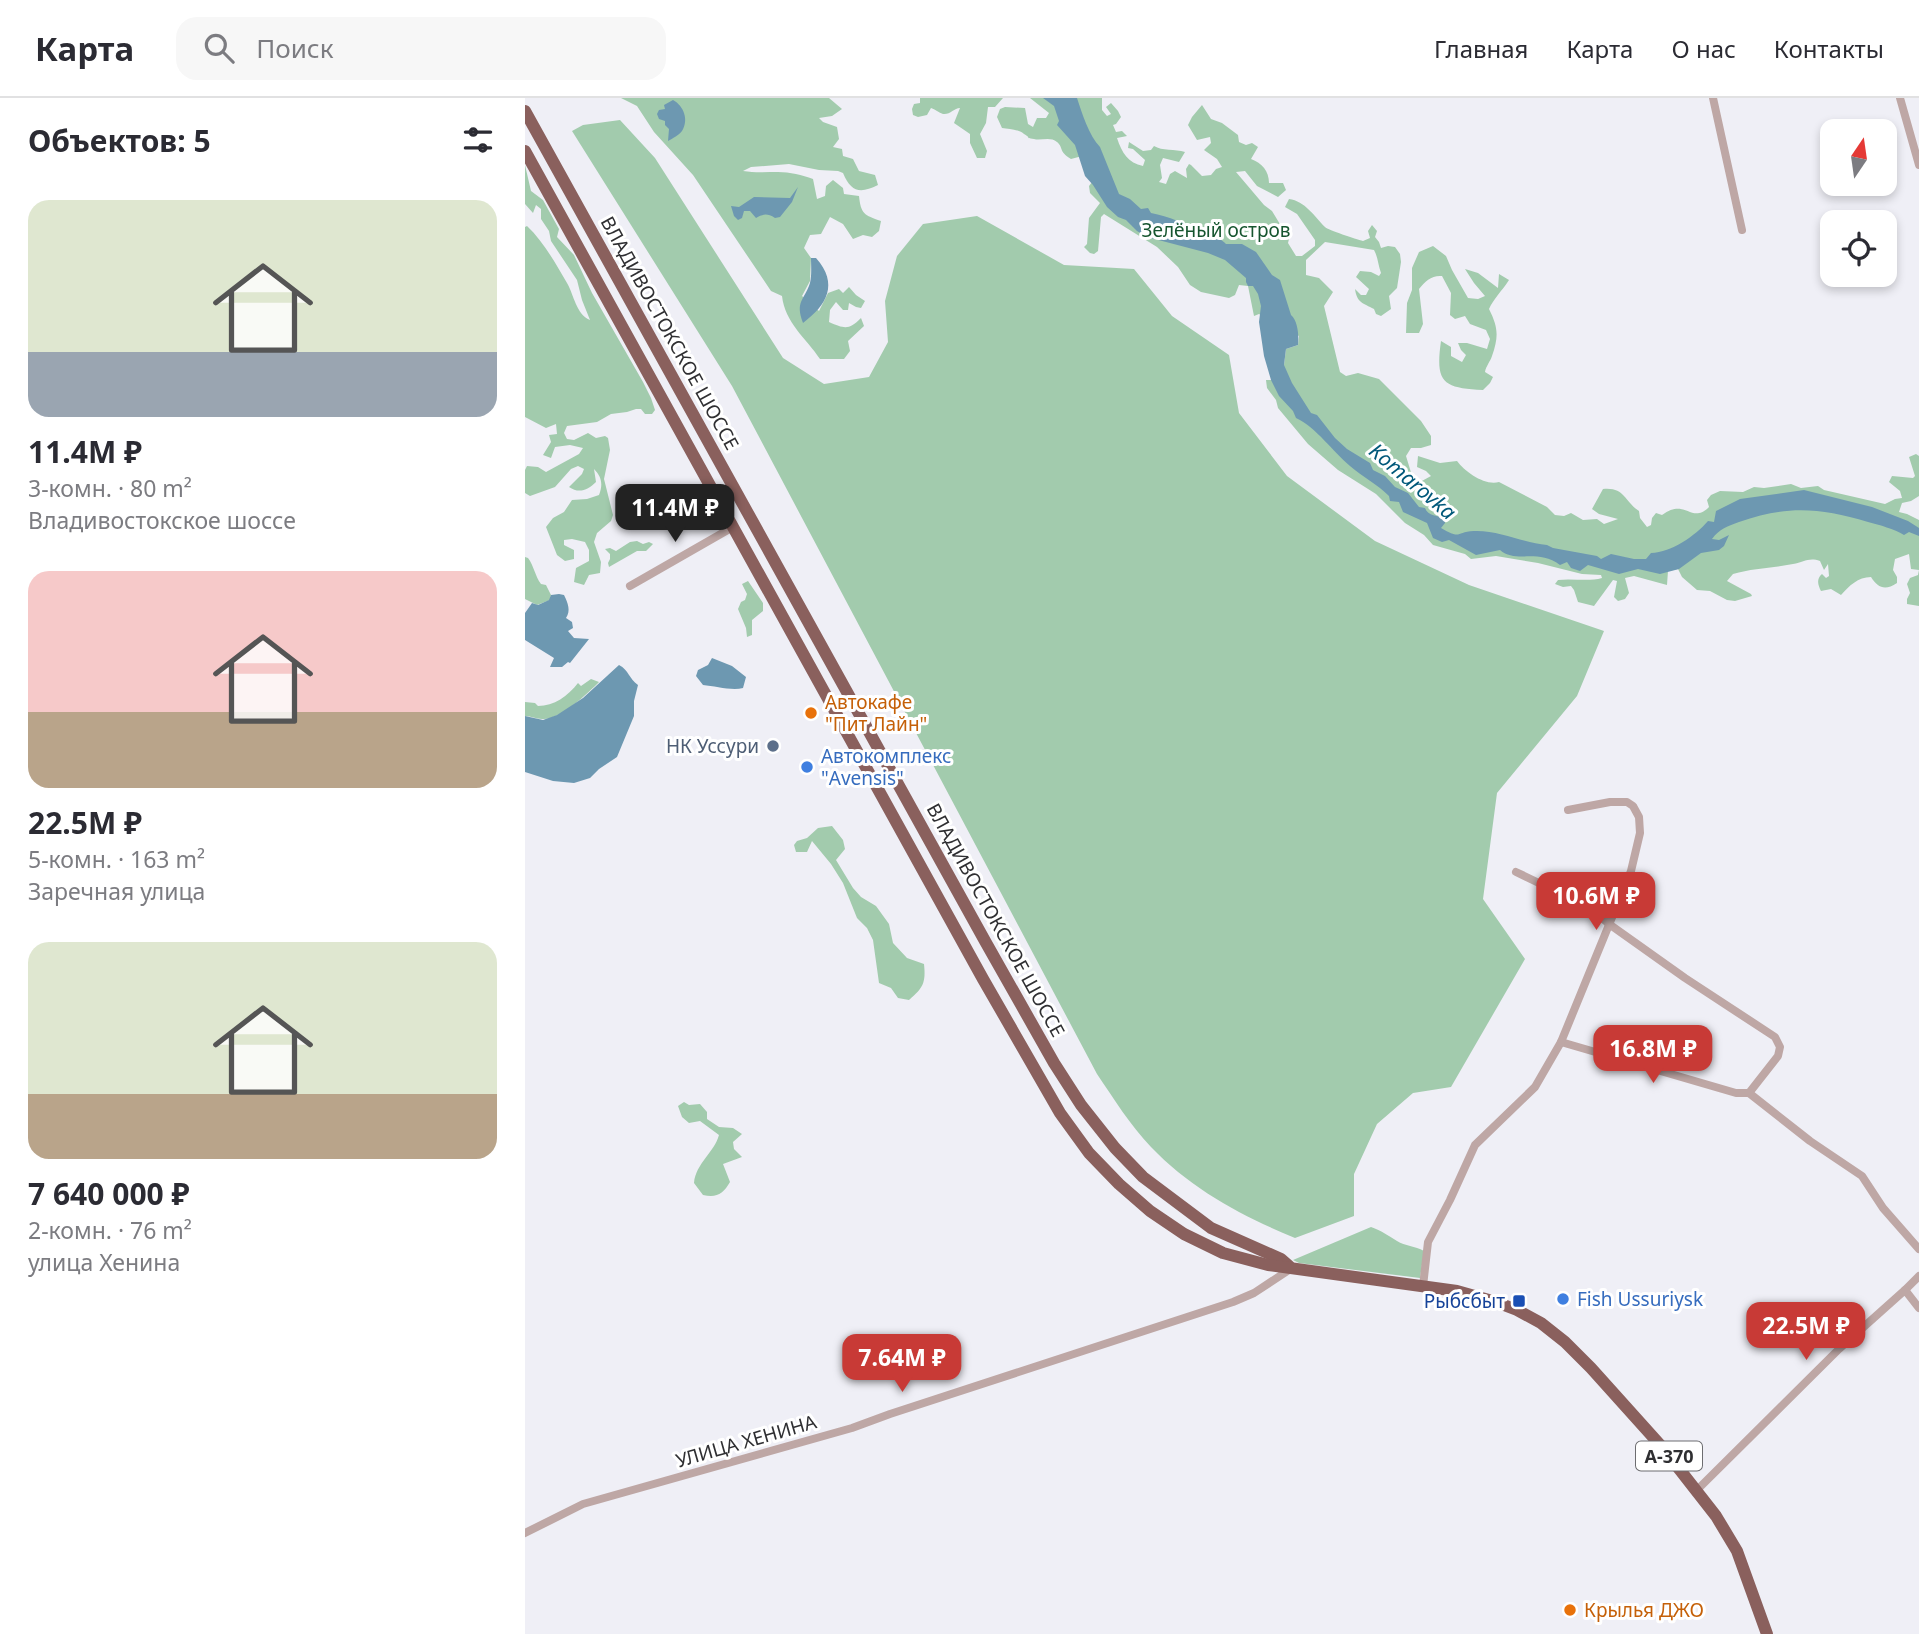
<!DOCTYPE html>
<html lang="ru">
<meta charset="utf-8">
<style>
:root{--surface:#fff;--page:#f7f7f7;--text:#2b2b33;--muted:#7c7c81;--line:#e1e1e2;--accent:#c83a36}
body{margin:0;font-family:"Noto Sans",sans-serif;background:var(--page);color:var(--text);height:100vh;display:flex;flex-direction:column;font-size:26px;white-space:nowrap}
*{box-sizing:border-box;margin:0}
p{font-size:23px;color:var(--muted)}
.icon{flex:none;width:38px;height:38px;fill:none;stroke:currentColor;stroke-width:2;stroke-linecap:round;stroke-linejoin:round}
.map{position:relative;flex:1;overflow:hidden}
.details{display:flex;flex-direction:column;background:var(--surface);width:525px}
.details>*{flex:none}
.needle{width:46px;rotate:13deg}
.fabs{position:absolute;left:1295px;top:21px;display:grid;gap:14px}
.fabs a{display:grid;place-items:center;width:77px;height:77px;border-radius:14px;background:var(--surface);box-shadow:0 4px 10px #0003;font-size:35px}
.price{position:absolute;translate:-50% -60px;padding:0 16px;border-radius:14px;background:var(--accent);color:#fff;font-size:23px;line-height:46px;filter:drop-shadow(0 2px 4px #0008)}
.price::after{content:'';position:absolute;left:50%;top:42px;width:21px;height:16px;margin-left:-10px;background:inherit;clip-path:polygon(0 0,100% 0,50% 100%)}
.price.selected{background:#222;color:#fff}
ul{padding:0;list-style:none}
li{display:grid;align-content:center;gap:14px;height:371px;padding:0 28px}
li span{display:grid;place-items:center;height:217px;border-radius:21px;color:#555}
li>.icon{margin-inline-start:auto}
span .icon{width:126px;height:126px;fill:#fffc;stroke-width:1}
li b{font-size:30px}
h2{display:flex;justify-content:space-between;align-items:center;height:84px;padding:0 28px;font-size:30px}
header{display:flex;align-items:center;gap:42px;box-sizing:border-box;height:98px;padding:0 35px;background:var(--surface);border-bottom:2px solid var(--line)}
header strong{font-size:33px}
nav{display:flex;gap:38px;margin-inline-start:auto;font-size:24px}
.search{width:490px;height:63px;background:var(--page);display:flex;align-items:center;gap:18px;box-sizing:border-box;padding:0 24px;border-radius:21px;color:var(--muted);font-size:26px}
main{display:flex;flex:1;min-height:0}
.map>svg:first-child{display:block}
.green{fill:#a2cbad}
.water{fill:#6d98b1}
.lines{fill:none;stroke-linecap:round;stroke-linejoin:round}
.minor{stroke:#bea7a5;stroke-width:8}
.trunk{stroke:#8a605d;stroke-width:12}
.food-dot{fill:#e8710a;stroke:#fff;stroke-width:2.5}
.service-dot{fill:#5c6f8a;stroke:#fff;stroke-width:2.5}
.shop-dot{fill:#3f7fe0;stroke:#fff;stroke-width:2.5}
.transit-dot{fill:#1a4fb4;stroke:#fff;stroke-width:2.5}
.labels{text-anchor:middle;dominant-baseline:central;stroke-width:6;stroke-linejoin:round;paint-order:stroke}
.shield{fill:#fff;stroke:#6d6d70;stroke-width:2}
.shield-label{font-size:18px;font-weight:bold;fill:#2f2f32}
.park-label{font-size:19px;fill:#16552f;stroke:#fff}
.street-label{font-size:19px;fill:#2f2f32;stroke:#fff}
.food-label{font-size:19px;fill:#c56008;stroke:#fff;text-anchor:start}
.service-label{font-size:19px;fill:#4e5e75;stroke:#fff;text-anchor:end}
.shop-label{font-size:19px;fill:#366cbe;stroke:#fff;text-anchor:start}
.transit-label{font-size:19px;fill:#164399;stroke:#fff;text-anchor:end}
.water-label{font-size:21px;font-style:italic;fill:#00587a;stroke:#fff}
</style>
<header>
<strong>Карта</strong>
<div class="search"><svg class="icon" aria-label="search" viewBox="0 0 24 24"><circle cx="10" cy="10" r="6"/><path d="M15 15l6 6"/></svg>Поиск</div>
<nav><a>Главная</a><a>Карта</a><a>О нас</a><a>Контакты</a></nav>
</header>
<main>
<section class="details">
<h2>Объектов: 5<svg class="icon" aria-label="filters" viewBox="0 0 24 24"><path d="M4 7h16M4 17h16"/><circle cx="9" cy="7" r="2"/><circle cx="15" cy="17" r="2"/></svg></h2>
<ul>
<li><span style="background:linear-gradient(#dfe7d0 70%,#9aa5b1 0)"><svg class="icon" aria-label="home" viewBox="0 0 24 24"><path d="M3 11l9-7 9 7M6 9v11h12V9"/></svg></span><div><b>11.4M ₽</b><p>3-комн. · 80 m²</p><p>Владивостокское шоссе</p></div></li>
<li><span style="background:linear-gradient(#f6c9c9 65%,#b9a48a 0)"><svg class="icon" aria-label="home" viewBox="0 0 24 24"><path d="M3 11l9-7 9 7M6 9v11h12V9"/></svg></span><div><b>22.5M ₽</b><p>5-комн. · 163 m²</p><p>Заречная улица</p></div></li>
<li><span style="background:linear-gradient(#dfe7d0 70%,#b9a48a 0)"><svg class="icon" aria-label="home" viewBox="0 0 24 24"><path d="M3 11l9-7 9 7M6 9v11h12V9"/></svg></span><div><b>7 640 000 ₽</b><p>2-комн. · 76 m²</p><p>улица Хенина</p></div></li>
</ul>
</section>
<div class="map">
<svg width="1394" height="1536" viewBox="0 0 1394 1536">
<rect width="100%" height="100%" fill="#efeff6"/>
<!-- green -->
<g class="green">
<path d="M96 0H304L317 11 307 18 294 20 298 24 312 29 314 41 308 49 317 51 318 58 328 61 334 73 350 77 353 87C335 96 326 94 318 75L313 73 294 72 264 66 226 69 218 73C230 75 241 74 253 74 265 74 277 77 288 81L292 101 300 98 301 88 308 82 318 90 319 96 334 98C336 116 339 117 356 123L354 133 347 139 338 137 328 141 318 126 305 119 296 136 285 137 279 150 286 160 285 183 277 198 294 213 303 195 314 191 318 195 324 189 331 197 340 203 336 210 331 209 324 205 323 212H318L311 204 305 212 304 224C320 231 324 232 336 220L339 228 323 243 325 253 319 261H295C281 240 260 225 257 198L246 193 168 77 129 34 112 8Z"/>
<path d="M395 0H478L470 9H463L461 25 455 36 462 53 460 60H452L445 45V36L429 25 435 10C429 10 425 17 418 16 414 15 410 11 406 10L402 17 393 19 388 17 387 11 389 6 395 5Z"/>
<path d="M505 0H577V12L582 18 586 16 581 9 586 5 593 13 596 19 591 26 588 27 591 34 597 33 602 38 592 40C597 55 603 65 618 68L620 62 608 51 603 50 604 44 618 53 626 52 629 48C637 53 650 51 660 54L654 64 638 60 635 67 637 80 634 84 641 86 645 76 650 73 662 80 661 71 664 66 666 67 677 78 686 77 691 71 697 69 692 61 679 52 686 45 685 39 672 42 663 27 667 19 677 7 686 21 697 25 713 37 714 44 721 47 727 45 733 49 726 61C737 65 744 73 744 85H758L761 92 753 99 732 88 720 73 711 74 739 107 747 113 764 141 763 145 771 158H777L790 148V142L772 116 760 109 764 101C780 103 789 118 800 129 803 132 831 141 838 143L845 140 843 133 847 127 852 133 850 139 854 144 856 150 863 148 870 149 875 156 876 164 872 190 864 198 866 211 856 218 851 216 849 211C838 205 832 205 830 191L836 197H841L844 191 831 179 835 173 846 174 854 178 856 175C853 167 853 159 849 152L800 144 781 162V177L794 180 808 194 799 208 815 274 821 278 833 275 854 281 896 323 906 338V347L896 350H886L881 358 888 381 895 384 906 378 901 373 892 369 893 358 915 365 932 363C940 374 960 388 974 384L1022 409 1030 417 1039 418 1046 415 1058 422 1072 421 1079 426 1093 421 1074 416 1067 411 1078 391C1100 389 1099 403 1114 413L1115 420 1122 429 1126 427 1127 420 1131 415 1137 417C1161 399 1166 427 1184 409L1182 402 1186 397 1195 393 1218 394 1229 389 1239 390 1266 386 1276 390 1293 388 1299 392 1360 406 1370 401 1377 400 1375 393 1364 384 1367 378 1388 380 1390 378 1384 359 1391 356 1394 358V398L1386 403 1377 405 1374 414 1382 416 1394 422V508L1382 506V501L1385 495 1382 486 1385 480 1393 477 1394 472 1386 471 1384 456 1370 461 1368 472 1372 479V485C1360 493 1353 490 1346 479 1333 479 1324 488 1316 497L1306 491 1296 493C1293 487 1291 481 1297 476L1301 480 1304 478 1303 466 1299 472 1295 463C1284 459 1279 464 1268 466 1248 470 1228 470 1208 476L1202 483 1226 496 1227 498 1210 503 1202 502 1185 493 1172 492 1157 479 1153 471 1143 473 1142 487 1109 478 1100 480 1104 495 1100 501 1093 503 1089 499 1092 483 1088 482 1069 508 1053 504 1049 492 1046 488 1038 489 1030 486 1033 482C1048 480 1063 484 1077 480L1076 477 1057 476 1013 465 971 458 946 461 940 456 908 447 899 437 880 425 851 396 813 372 783 346 753 310 751 302 742 290 741 282H746L759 267 761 251 773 247 774 238 734 216 729 218 723 188 714 187 710 197 704 200 676 194 665 187 653 169 632 149 579 116 576 119 573 153 569 156 565 155 559 149 562 146 564 120 575 105 565 95 564 88 581 67 576 53 546 61C533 53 539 50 532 44 525 38 516 43 509 41 498 39 508 41 499 36 493 31 484 31 477 30L472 19 475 11 480 9 500 10 503 26 508 29 512 20H521L524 15Z"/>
<path d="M95 22 130 60 258 260 299 286 344 279 363 244 360 203 372 158 398 126 452 118 539 167 609 171 647 218 704 257 714 315 762 378 850 443 944 487 1079 533 1052 598 972 695 958 801 1000 861 926 989 888 995 852 1026 829 1076V1118L770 1140C717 1118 666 1091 626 1049 605 1027 589 1001 572 976L207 288 47 33 58 27Z"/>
<path d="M0 67 6 93 18 102 29 122 34 131 32 139 49 157 67 195 118 284 126 300 130 312 127 316H120L116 311H111L102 314 86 316 72 324 42 328 39 335 42 341 49 342 63 335 71 340 80 338 83 340 85 352 79 381 88 417 86 423 72 435 69 444 76 464 75 475 64 477 59 487 49 484 51 470 64 463V452L60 444 47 441 39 442V447L49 452V461L40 463 32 457 21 429 28 420 39 414 47 402 62 401 74 397C78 387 77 379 69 371L71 384C63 392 54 396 44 389L57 376 59 371 53 368 46 371 30 389 5 398 0 395V372L2 368 13 369 21 374 54 356 58 350 45 347 30 349 26 360 18 357 26 344 24 337 32 336 31 326 21 330 0 319V129L2 128C18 143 31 166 42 185 49 197 51 216 65 222L57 202 52 182 26 143 24 133 16 121V111L11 107 8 115 0 106Z"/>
<path d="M908 148 921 158 927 172 943 200 953 201 960 198 949 185 940 171 953 175 973 190 974 176 984 182C977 193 969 200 964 211 973 229 974 238 967 258 965 264 961 268 960 274L968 279 965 285 958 292C918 290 910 285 916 243L926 249V258L937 264 941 257 936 252 933 245H942L962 251 965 241 961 232 945 226 940 218 930 221 925 217 926 195 917 178C907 177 900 183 894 191L898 226 894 235H881L882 205 887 192V170L894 154Z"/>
<path d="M112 443 118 446 124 444 128 446 121 453H112L84 469 83 465 85 461V456L80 451 85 450 91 453 105 444Z"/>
<path d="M0 459 3 460C9 468 10 478 16 486L21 487 26 497 25 502 12 507 0 501Z"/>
<path d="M223 483 238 505V513L227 522V537L222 539 221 530 213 511 216 504 220 502 222 496 217 486Z"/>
<path d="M66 581 74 584C63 595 34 623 17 621 11 621 6 618 0 618V604L10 605 13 608C29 608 43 598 53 585L56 588Z"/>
<path d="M307 728 318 742 320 751 311 762 328 790 336 799 351 808 364 826 368 845 382 860 399 866C401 885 398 890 384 902L373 900 366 890 354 885 348 842 342 830 332 820 318 785 306 766 287 743 282 754H271L269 747 272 743 282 740 293 730Z"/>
<path d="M159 1004 164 1007 175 1006 182 1014V1021L194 1029 208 1030 217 1036 208 1044 209 1051 217 1059 198 1066 205 1084C198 1096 192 1100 178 1097L169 1085C171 1065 189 1055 194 1037L175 1023 164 1025 157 1019 153 1008Z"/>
<path d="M846 1129C857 1133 862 1137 872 1143 880 1148 890 1148 899 1153L895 1180 774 1165 768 1162Z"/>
</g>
<!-- water -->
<g class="water">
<path d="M518 0H552C557 15 564 38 575 49L594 96 605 101 616 111 623 110 626 115C644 118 660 127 678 131L683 128C685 139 695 139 701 146H717L731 154 747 177 755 182 766 217C773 223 774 238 773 247L761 251 759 267 767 285 786 315 792 317 810 340 822 351 845 365 848 372 860 378 870 389 883 395 894 409 900 410C903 418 913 418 920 420V425L916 430C937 442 930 434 949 433 974 432 998 445 1022 447L1028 450 1072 458 1076 461 1086 456 1109 461H1121L1126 455C1147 454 1170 438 1183 423L1189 424 1191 413 1215 401 1279 392 1347 409 1383 423 1394 430V438L1384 434 1379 437C1369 431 1355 427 1343 424 1295 410 1263 407 1214 424 1203 428 1194 431 1187 441L1194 442 1204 437 1199 448 1194 452 1176 455 1154 471 1135 476 1113 471 1094 476 1063 467 1055 473 1046 470 1042 464 1035 467C1012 450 991 466 975 452L951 457 924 442 917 444 908 440 902 425 878 414 874 404 865 403 864 398C852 386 838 379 825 368 807 353 792 330 771 320L768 313 754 298 746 282 739 258 734 224 736 208 733 196 728 188H723L721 184V180L700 162 683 155 622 139 612 133 601 122 593 119 582 109 568 87 560 78 550 47 532 27 534 23 529 8Z"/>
<path d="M148 2C159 8 164 22 157 33 153 38 148 40 143 43L144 31 140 27V23L134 21 132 16 134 12 140 11 139 7Z"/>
<path d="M273 89 267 104 255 119 250 120C242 115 238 116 231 120L225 113H219L217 120 213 122 209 118 206 108 214 109 229 99 265 100Z"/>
<path d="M286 160H291C314 186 302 207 278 225 270 203 279 203 285 185 287 177 286 167 286 160Z"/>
<path d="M34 496 39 497C43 505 46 513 41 520L47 524 48 530 43 533 49 540 64 541 45 565 43 564 37 569H25L29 560 0 542V515L7 505 13 507 24 502 26 497Z"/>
<path d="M187 560 207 568 221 579 218 590C207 593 190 588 178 587L171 578 173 572 183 567Z"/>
<path d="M94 567C104 572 104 581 113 587L109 603V618L92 659 74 671 65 680 49 685 28 683 0 674V618L18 622 32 617 58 600Z"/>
</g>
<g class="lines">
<!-- minor -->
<g class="minor">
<path d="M1188 0 1217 132"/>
<path d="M1375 0 1394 67"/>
<path d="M105 488 208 429"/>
<path d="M991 774 1064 809 1084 826 1160 880 1250 939 1255 949 1253 958 1224 995H1211L1036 944"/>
<path d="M1224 995 1285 1043 1337 1078 1358 1110 1394 1151"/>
<path d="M898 1188 903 1144 925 1102 950 1047 1010 989 1036 944 1106 773 1115 735 1114 719 1108 708 1102 704H1085L1043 712"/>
<path d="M1380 1192 1394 1178"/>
<path d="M1172 1392 1314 1251 1380 1192 1394 1210"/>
<path d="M0 1435 58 1406 327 1330 365 1316 708 1204 729 1195 767 1170"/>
</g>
<!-- trunk -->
<g class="trunk">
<path d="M0 13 460 843 529 965 556 1007 590 1050 618 1079 686 1130 756 1161 764 1168"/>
<path d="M0 53 458 881 535 1015 564 1055 594 1086 625 1113 659 1136 698 1155 743 1167 932 1193 971 1204 992 1212 1016 1225 1040 1244 1066 1270 1137 1349 1191 1418 1212 1453 1242 1536"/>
</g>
</g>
<!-- markers -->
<g class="food-dot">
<circle cx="286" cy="615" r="7"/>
<circle cx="1045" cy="1512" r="7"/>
</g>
<circle class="service-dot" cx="248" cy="648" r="7"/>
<g class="shop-dot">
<circle cx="282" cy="669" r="7"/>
<circle cx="1038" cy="1201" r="7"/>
</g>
<rect class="transit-dot" x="987" y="1196" width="14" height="14" rx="3.5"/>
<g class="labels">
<!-- shield labels -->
<rect class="shield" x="1111" y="1343.5" width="66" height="29" rx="5"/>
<g class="shield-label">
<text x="1144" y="1358">А-370</text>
</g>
<!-- park labels -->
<g class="park-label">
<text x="691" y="132">Зелёный остров</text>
</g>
<!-- street labels -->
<g class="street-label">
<text transform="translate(145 235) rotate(61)">ВЛАДИВОСТОКСКОЕ ШОССЕ</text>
<text transform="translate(471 822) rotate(61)">ВЛАДИВОСТОКСКОЕ ШОССЕ</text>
<text transform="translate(221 1343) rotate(-16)">УЛИЦА ХЕНИНА</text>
</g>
<!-- food labels -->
<g class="food-label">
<text x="300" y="604">Автокафе<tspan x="300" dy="22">"Пит Лайн"</tspan></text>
<text x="1059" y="1512">Крылья ДЖО</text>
</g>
<!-- service labels -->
<g class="service-label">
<text x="234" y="648">НК Уссури</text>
</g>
<!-- shop labels -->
<g class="shop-label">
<text x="296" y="658">Автокомплекс<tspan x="296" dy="22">"Avensis"</tspan></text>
<text x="1052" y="1201">Fish Ussuriysk</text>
</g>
<!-- transit labels -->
<g class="transit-label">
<text x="980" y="1203">Рыбсбыт</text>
</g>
<!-- water labels -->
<g class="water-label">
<text transform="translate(888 383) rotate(40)">Komarovka</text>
</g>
</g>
</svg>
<div class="fabs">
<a><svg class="needle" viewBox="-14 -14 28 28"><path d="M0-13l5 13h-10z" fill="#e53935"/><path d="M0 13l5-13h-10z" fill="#7c7c81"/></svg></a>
<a><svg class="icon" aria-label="locate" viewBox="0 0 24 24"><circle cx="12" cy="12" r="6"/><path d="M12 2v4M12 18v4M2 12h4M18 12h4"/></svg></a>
</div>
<b class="price selected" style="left:150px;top:446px">11.4M ₽</b>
<b class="price" style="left:1071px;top:834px">10.6M ₽</b>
<b class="price" style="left:1128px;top:987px">16.8M ₽</b>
<b class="price" style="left:1281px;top:1264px">22.5M ₽</b>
<b class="price" style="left:377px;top:1296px">7.64M ₽</b>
</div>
</main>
